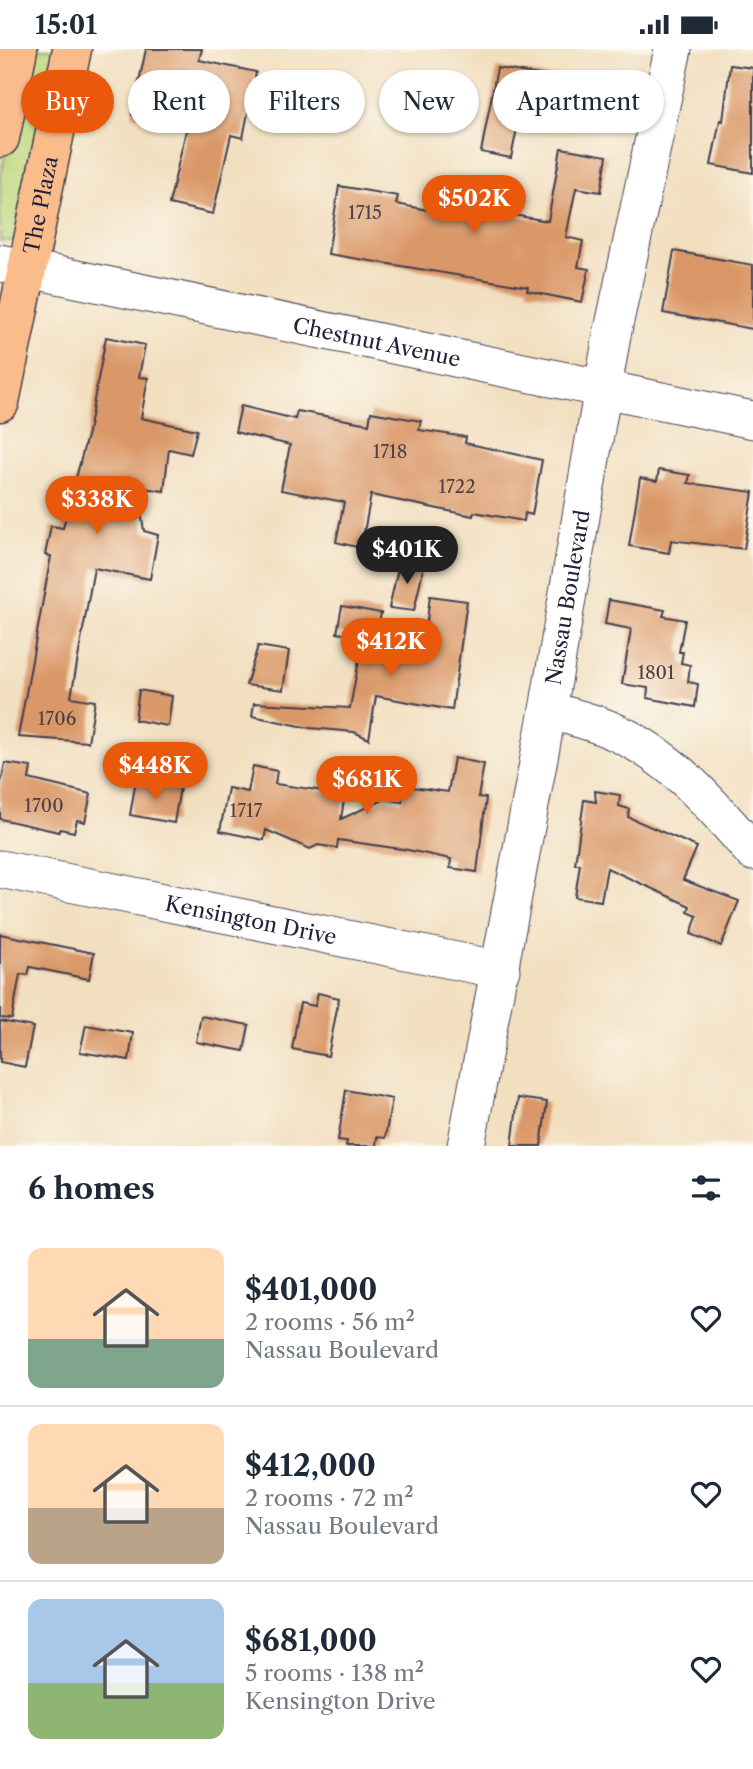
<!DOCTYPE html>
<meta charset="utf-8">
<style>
:root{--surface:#fff;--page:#f2f2f3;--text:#1f2937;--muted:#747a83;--line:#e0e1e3;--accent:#ea580c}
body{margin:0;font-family:"Libre Caslon Text",serif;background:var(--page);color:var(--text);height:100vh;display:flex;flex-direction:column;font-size:26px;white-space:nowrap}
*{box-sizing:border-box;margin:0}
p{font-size:23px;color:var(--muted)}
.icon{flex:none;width:38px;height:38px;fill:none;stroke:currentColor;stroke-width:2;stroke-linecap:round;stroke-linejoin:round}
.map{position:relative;height:1097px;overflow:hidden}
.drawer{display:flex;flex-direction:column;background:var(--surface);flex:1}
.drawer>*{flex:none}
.hud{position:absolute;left:21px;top:21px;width:712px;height:63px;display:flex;gap:14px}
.price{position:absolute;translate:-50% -60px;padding:0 16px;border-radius:24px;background:var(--accent);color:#fff;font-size:23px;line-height:46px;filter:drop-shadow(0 2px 4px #0008)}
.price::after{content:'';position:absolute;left:50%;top:42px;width:21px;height:16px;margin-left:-10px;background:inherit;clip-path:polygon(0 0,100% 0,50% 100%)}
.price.selected{background:#222;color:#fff}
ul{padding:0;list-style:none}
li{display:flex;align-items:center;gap:21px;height:175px;padding:0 28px}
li+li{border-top:2px solid var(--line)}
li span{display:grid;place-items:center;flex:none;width:196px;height:140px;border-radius:14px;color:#555}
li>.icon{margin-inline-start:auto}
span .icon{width:84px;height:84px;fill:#fffc;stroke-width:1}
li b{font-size:30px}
h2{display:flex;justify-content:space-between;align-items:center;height:84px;padding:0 28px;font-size:30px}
.pill{padding:0 24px;border-radius:32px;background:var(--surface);box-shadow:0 2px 5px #0004;font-size:24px;line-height:63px}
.pill.selected{background:var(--accent);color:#fff}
.status{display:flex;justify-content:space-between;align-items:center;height:49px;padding:0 35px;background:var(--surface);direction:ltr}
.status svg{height:19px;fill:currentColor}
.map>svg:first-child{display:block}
.green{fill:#bdd77c;stroke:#707c5c;stroke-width:2}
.building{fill:#da9867}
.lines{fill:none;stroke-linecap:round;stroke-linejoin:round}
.minor-casing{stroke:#413e4f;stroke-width:39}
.major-casing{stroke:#413e4f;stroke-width:41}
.minor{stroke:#fff;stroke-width:37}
.major{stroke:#fabc8b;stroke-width:38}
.labels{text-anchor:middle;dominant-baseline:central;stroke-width:6;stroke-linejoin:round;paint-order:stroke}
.number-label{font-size:18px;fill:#504046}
.street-label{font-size:21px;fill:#22223b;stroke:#fbf7ec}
</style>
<div class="status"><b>15:01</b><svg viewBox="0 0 49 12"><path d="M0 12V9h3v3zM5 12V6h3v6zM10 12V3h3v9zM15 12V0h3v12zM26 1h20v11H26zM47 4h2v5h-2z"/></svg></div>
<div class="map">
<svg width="753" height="1097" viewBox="0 0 753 1097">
<rect width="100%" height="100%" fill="#fbf7ec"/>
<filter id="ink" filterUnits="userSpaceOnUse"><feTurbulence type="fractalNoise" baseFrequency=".0143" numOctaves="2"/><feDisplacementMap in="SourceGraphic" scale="14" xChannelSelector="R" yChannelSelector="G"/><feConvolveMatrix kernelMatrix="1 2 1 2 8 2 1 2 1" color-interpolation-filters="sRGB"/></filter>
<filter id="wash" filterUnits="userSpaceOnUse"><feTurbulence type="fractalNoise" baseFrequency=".00686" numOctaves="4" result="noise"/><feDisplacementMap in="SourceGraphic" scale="28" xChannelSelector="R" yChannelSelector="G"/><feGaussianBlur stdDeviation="1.57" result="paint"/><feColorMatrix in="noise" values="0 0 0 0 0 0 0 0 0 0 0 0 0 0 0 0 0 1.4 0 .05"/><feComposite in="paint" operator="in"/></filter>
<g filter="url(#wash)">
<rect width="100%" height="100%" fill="#f2dfc0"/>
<!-- green -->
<path class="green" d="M27 0H63L16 192H0V130Z"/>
<g id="blocks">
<!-- building -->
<g class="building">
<path d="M146 0H202L199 11 256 23 243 89 231 86 213 165 169 155 187 77 132 66Z"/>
<path d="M730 16 753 19V124L711 116 720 71 723 72Z"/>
<path d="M497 19 559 29 553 65 521 60 511 109 481 103Z"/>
<path d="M561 99 607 107 601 143 576 139 566 188 583 192 578 218 589 220 582 253 527 242 528 238 328 205 339 137 398 147 396 155 476 170 478 160 548 172Z"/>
<path d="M674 202 753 216V280L663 264Z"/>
<path d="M106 288 145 296 139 328 148 329 141 369 197 381 191 405 169 400 164 442 137 438 144 482 158 486 150 530 94 519 71 648 95 652 88 693 18 688 51 507 45 506 51 477 63 479 88 383Z"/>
<path d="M241 357 295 370 297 362 369 375 371 363 421 372 419 381 466 388 465 394 542 411 532 466 525 464 524 472 474 463 473 467 371 446 361 499 336 493 344 453 281 441 290 396 235 383Z"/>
<path d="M659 421 690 426 688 434 753 443 744 500 671 491 669 504 629 497 640 429 657 432Z"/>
<path d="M400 511 424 516 414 562 389 559Z"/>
<path d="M430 547 467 552 452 661 376 647 369 690 354 683 310 679 252 667 254 654 350 659 361 600 422 612Z"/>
<path d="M609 551 665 561 663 567 685 571 679 603H683L681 614 690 616 688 633 698 635 695 658 647 649 648 639 622 635 631 580 605 575Z"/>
<path d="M342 557 381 564 376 591 337 584Z"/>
<path d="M258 597 289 602 283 641 246 636Z"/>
<path d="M139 641 172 647 168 677 135 671Z"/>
<path d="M454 709 484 715 478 748 486 749 477 823 450 819 451 810 408 801 338 791 337 799 318 796 310 800 266 781 264 791 220 782 228 739 248 743 253 717 277 722 275 735 345 745 341 770 385 750 402 753 404 737 448 743Z"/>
<path d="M5 714 31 718 29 730 91 745 85 773 77 771 74 783 60 780 59 783 0 770V738Z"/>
<path d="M136 731 180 739 174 774 130 766Z"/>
<path d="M595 742 620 746 619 757 629 760 628 768 697 798 683 831 739 852 721 897 691 885 697 867 688 863 690 857 607 819 601 852 575 848 580 815H575L584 751 596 753Z"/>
<path d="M0 885 94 904 89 930 30 918 28 926 20 925 12 970 0 969Z"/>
<path d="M318 944 339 949 328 1007 292 1000 300 954 315 957Z"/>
<path d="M201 967 249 976 244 1002 196 993Z"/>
<path d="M0 972 33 978 25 1018 0 1013Z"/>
<path d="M86 976 133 984 129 1011 80 1003Z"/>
<path d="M346 1041 392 1050 385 1089 377 1088 376 1097H346L347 1092 338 1091Z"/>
<path d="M518 1049 547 1053 541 1097H512Z"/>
</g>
</g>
</g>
<g filter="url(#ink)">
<use href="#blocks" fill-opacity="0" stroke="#413e4f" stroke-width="2"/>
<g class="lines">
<!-- minor casing -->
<g class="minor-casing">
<g id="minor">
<path id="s1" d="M0 214 753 371"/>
<path d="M548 661C567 667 587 671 606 679 669 704 710 753 753 803"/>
<path id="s2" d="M0 820 501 921"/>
<path id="s3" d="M466 1097 548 661 612 286 673 0"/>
</g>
</g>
<!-- major casing -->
<g class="major-casing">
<g id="major">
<path d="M0 89 18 0"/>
<path id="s4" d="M0 353 72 0"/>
</g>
</g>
<!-- minor -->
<use href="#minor" class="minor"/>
<!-- major -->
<use href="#major" class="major"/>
</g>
</g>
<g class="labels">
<!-- number labels -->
<g class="number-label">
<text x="365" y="164">1715</text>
<text x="390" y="403">1718</text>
<text x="457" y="438">1722</text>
<text x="656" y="624">1801</text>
<text x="57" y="670">1706</text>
<text x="44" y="757">1700</text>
<text x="246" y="762">1717</text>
</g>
<!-- street labels -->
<g class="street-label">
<text stroke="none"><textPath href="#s4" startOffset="201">The Plaza</textPath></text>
<text stroke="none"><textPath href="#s1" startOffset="385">Chestnut Avenue</textPath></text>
<text stroke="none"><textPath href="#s3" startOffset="558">Nassau Boulevard</textPath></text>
<text stroke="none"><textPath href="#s2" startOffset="256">Kensington Drive</textPath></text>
</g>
</g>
</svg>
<b class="price" style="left:474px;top:186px">$502K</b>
<b class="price" style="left:97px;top:487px">$338K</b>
<b class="price selected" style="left:407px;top:537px">$401K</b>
<b class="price" style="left:391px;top:629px">$412K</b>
<b class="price" style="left:155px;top:753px">$448K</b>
<b class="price" style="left:367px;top:767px">$681K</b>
<div class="hud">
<a class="pill selected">Buy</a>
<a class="pill">Rent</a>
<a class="pill">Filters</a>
<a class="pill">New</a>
<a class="pill">Apartment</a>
</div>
</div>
<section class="drawer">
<h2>6 homes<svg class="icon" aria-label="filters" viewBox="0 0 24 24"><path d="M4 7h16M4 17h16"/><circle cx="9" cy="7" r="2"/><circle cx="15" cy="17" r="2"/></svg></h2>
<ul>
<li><span style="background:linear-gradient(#ffd9b3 65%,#7fa58c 0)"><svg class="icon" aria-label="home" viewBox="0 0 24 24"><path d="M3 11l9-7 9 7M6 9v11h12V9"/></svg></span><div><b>$401,000</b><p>2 rooms · 56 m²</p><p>Nassau Boulevard</p></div><svg class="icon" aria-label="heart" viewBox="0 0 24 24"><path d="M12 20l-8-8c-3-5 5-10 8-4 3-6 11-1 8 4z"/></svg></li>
<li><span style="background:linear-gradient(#ffd9b3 60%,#b9a48a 0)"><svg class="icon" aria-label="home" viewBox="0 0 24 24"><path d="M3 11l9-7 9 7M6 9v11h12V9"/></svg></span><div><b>$412,000</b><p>2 rooms · 72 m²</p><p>Nassau Boulevard</p></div><svg class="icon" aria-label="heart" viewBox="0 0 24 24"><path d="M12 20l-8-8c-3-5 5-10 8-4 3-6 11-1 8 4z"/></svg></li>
<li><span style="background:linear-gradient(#a9c7e8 60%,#8fb573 0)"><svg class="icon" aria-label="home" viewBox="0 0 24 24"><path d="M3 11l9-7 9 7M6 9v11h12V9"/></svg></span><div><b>$681,000</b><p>5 rooms · 138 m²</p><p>Kensington Drive</p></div><svg class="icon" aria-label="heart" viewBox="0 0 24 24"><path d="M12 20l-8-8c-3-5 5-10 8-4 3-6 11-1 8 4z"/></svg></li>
</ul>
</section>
